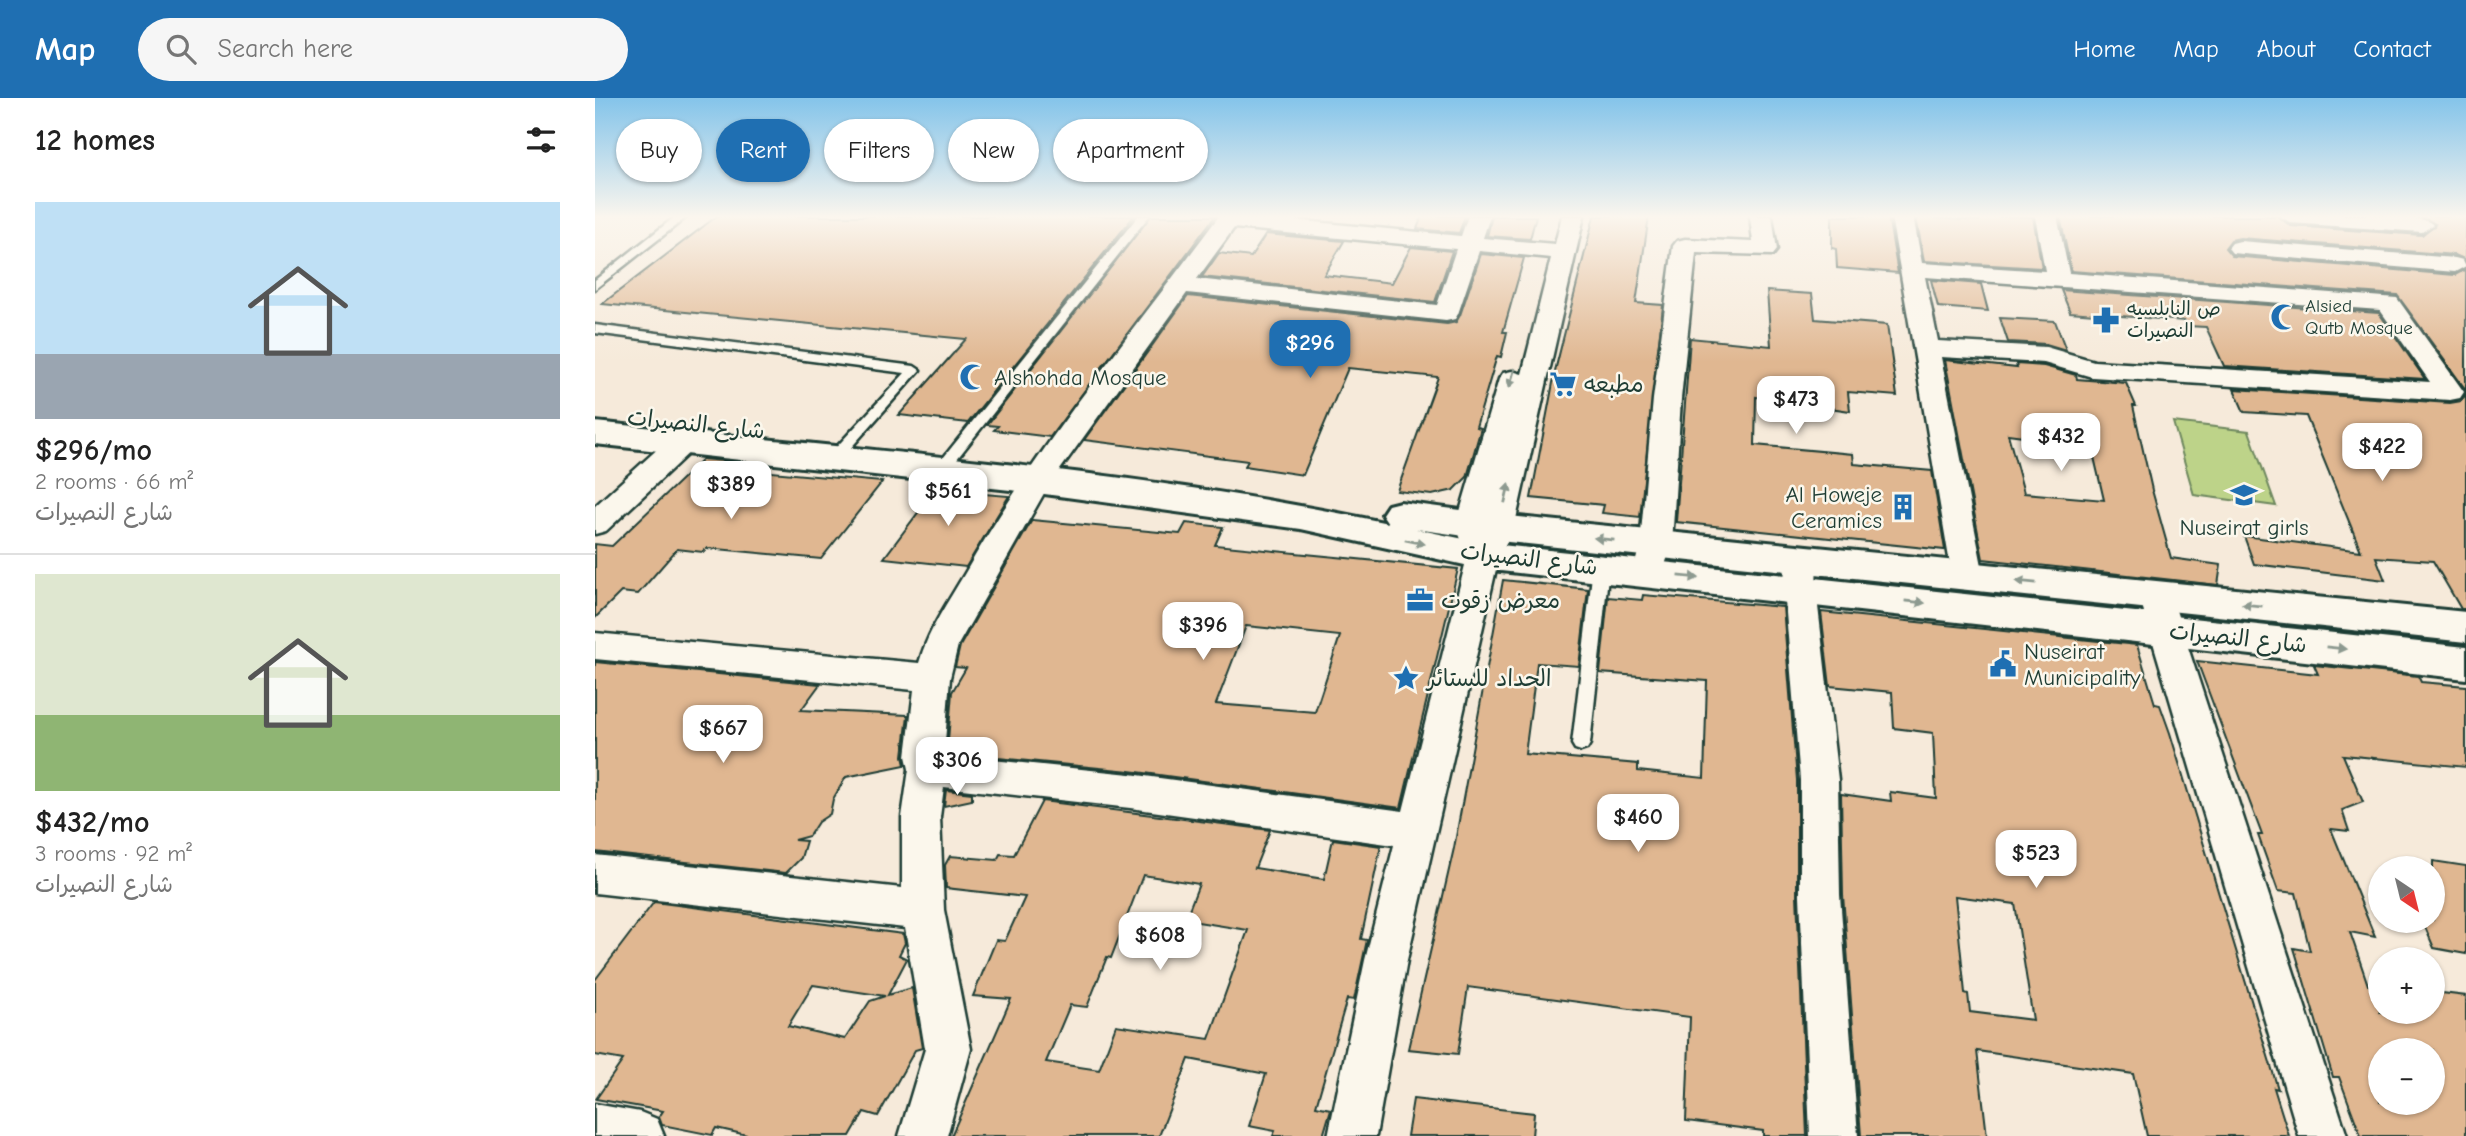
<!DOCTYPE html>
<meta charset="utf-8">
<style>
:root{--surface:#fff;--page:#f6f6f6;--text:#222;--muted:#767676;--line:#e0e0e0;--accent:#1f6fb2}
body{margin:0;font-family:"Comic Neue","Playpen Sans Arabic",sans-serif;background:var(--page);color:var(--text);height:100vh;display:flex;flex-direction:column;font-size:26px;white-space:nowrap}
*{box-sizing:border-box;margin:0}
p{font-size:23px;color:var(--muted)}
.icon{flex:none;width:38px;height:38px;fill:none;stroke:currentColor;stroke-width:2;stroke-linecap:round;stroke-linejoin:round}
.map{position:relative;flex:1;overflow:hidden}
.drawer{display:flex;flex-direction:column;background:var(--surface);width:595px}
.drawer>*{flex:none}
.top-card{position:absolute;left:21px;top:21px;width:665px;height:63px;display:flex;gap:14px}
.needle{width:46px;rotate:145deg}
.fabs{position:absolute;left:1773px;top:758px;display:grid;gap:14px}
.fabs a{display:grid;place-items:center;width:77px;height:77px;border-radius:50%;background:var(--surface);box-shadow:0 2px 5px #0004;font-size:35px}
.price{position:absolute;translate:-50% -60px;padding:0 16px;border-radius:14px;background:#fff;color:#222;font-size:23px;line-height:46px;filter:drop-shadow(0 2px 4px #0008)}
.price::after{content:'';position:absolute;left:50%;top:42px;width:21px;height:16px;margin-left:-10px;background:inherit;clip-path:polygon(0 0,100% 0,50% 100%)}
.price.active{background:var(--accent);color:#fff}
ul{padding:0;list-style:none}
li{display:grid;align-content:center;gap:14px;height:371px;padding:0 35px}
li+li{border-top:2px solid var(--line)}
li span{display:grid;place-items:center;height:217px;border-radius:0px;color:#555}
li>.icon{margin-inline-start:auto}
span .icon{width:126px;height:126px;fill:#fffc;stroke-width:1}
li b{font-size:30px}
h2{display:flex;justify-content:space-between;align-items:center;height:84px;padding:0 35px;font-size:30px}
.chip{padding:0 24px;border-radius:32px;background:var(--surface);box-shadow:0 2px 5px #0004;font-size:24px;line-height:63px}
.chip.active{background:var(--accent);color:#fff}
header{display:flex;align-items:center;gap:42px;box-sizing:border-box;height:98px;padding:0 35px;background:var(--accent);color:#fff}
header strong{font-size:33px}
nav{display:flex;gap:38px;margin-inline-start:auto;font-size:24px}
.search{width:490px;height:63px;background:var(--page);display:flex;align-items:center;gap:18px;box-sizing:border-box;padding:0 24px;border-radius:38px;color:var(--muted);font-size:26px}
main{display:flex;flex:1;min-height:0}
.map>svg:first-child{display:block}
.green{fill:#bdd389;stroke:#6e885e;stroke-width:2}
.building{fill:#e0b791;stroke:#1f3d34;stroke-width:2;fill-rule:evenodd}
.lines{fill:none;stroke-linecap:round;stroke-linejoin:round}
.service-casing{stroke:#1f3d34;stroke-width:5}
.minor-casing{stroke:#1f3d34;stroke-width:5}
.secondary-casing{stroke:#1f3d34;stroke-width:6}
.service{fill:#fbf7ec;fill-rule:evenodd}
.minor{fill:#fbf7ec;fill-rule:evenodd}
.secondary{fill:#fbf7ec;fill-rule:evenodd}
.oneway{fill:#8d9a90}
.labels{text-anchor:middle;dominant-baseline:central;stroke-width:5;stroke-linejoin:round;paint-order:stroke}
.far-poi-label{font-size:19px;fill:#1f3d34;stroke:#fbf7ec;text-anchor:start}
.poi-label{font-size:23px;fill:#1f3d34;stroke:#fbf7ec;text-anchor:start}
.street-label{font-size:23px;fill:#1f3d34;stroke:#fbf7ec}
</style>
<header>
<strong>Map</strong>
<div class="search"><svg class="icon" aria-label="search" viewBox="0 0 24 24"><circle cx="10" cy="10" r="6"/><path d="M15 15l6 6"/></svg>Search here</div>
<nav><a>Home</a><a>Map</a><a>About</a><a>Contact</a></nav>
</header>
<main>
<section class="drawer">
<h2>12 homes<svg class="icon" aria-label="filters" viewBox="0 0 24 24"><path d="M4 7h16M4 17h16"/><circle cx="9" cy="7" r="2"/><circle cx="15" cy="17" r="2"/></svg></h2>
<ul>
<li><span style="background:linear-gradient(#bfe0f5 70%,#9aa5b1 0)"><svg class="icon" aria-label="home" viewBox="0 0 24 24"><path d="M3 11l9-7 9 7M6 9v11h12V9"/></svg></span><div><b>$296/mo</b><p>2 rooms · 66 m²</p><p>شارع النصيرات</p></div></li>
<li><span style="background:linear-gradient(#dfe7d0 65%,#8fb573 0)"><svg class="icon" aria-label="home" viewBox="0 0 24 24"><path d="M3 11l9-7 9 7M6 9v11h12V9"/></svg></span><div><b>$432/mo</b><p>3 rooms · 92 m²</p><p>شارع النصيرات</p></div></li>
</ul>
</section>
<div class="map">
<svg width="1871" height="1038" viewBox="0 0 1871 1038">
<rect width="100%" height="100%" fill="#f6eada"/>
<filter id="ink" filterUnits="userSpaceOnUse"><feTurbulence type="fractalNoise" baseFrequency=".0143" numOctaves="2"/><feDisplacementMap in="SourceGraphic" scale="14" xChannelSelector="R" yChannelSelector="G"/><feConvolveMatrix kernelMatrix="1 2 1 2 8 2 1 2 1" color-interpolation-filters="sRGB"/></filter>
<g filter="url(#ink)">
<!-- green -->
<path class="green" d="M1578 324 1654 333 1681 408 1599 397Z"/>
<!-- building -->
<g class="building">
<path d="M122 118H539L373 325 304 317 371 241 7 206Z"/>
<path d="M556 118H620L455 339 399 332 403 328 392 327Z"/>
<path d="M827 118H870L864 135 822 131Z"/>
<path d="M897 118H941L935 141 892 138Z"/>
<path d="M999 118H1054L1041 205 1068 207 1045 419 1007 415 1009 407 936 400 961 269Z"/>
<path d="M1237 118H1293L1303 175 1242 170 1241 151 1237 150Z"/>
<path d="M1384 118 1438 119 1447 170 1329 163 1321 119 1384 123Z"/>
<path d="M1465 118H1682L1696 128 1827 137 1840 126 1823 118H1871V162L1860 157 1645 140 1636 142 1630 150 1637 158 1860 177 1871 171V292L1802 197 1476 173Z"/>
<path d="M671 136 749 143 729 177 797 185 816 149 857 153 840 204 607 179 624 155 656 159Z"/>
<path d="M886 156 929 160 908 234H912L906 259 902 258 881 329 886 330 872 379 859 392 837 397 802 393 843 279 753 270 708 377 650 368 653 363 489 342 593 198 852 226 861 224 865 217Z"/>
<path d="M1336 182 1386 186 1393 213 1343 209Z"/>
<path d="M1466 192 1784 215 1830 281 1629 268 1611 229 1592 228 1590 223 1475 214Z"/>
<path d="M1172 193 1217 196 1220 221 1292 227 1302 298 1253 294 1255 313 1161 299 1160 347 1258 356 1259 366 1337 373 1350 452 1081 424 1095 240 1176 248Z"/>
<path d="M1405 220 1460 223 1471 252 1451 246 1413 244Z"/>
<path d="M1350 262 1422 270 1421 266 1449 268 1481 277 1482 281 1531 285 1541 308H1538L1557 392 1576 460 1626 467 1623 487 1388 461ZM1413 336 1450 341 1449 336 1495 342 1509 402 1429 395Z"/>
<path d="M1639 291 1855 305 1866 303 1871 296V511H1866L1838 463 1781 459 1790 482 1659 466 1649 438 1766 453 1711 318 1649 314Z"/>
<path d="M108 361 170 367 165 373 287 384 226 461 112 450 108 454 82 451 43 496 26 494 0 520V446L17 448Z"/>
<path d="M340 392 414 398 371 469 289 460Z"/>
<path d="M437 422 585 436 591 425 628 429 620 447 863 471 806 710 535 673 352 655 357 594 371 570 360 569 365 548ZM651 528 745 538 720 614 621 606Z"/>
<path d="M908 482 993 491 984 568 942 565 930 656 1043 666V673L1109 680 1112 583 1005 575 1013 499 1047 502 1048 497 1188 509 1202 682V797L1212 1038H1168V1033L1091 1023 1095 919 873 889 863 956 813 951 859 750Z"/>
<path d="M1226 514 1542 547 1560 606 1565 607 1575 635 1683 991 1679 990 1694 1038H1552L1538 976 1382 953 1392 1038H1266L1248 797 1246 696 1296 703 1295 694 1341 700 1338 635 1299 630 1297 594 1235 588ZM1360 798 1420 806 1438 922 1375 914 1373 896 1370 895Z"/>
<path d="M1602 563 1723 576 1719 567 1823 578 1826 584 1871 588V669L1748 657 1768 704 1747 712 1754 733 1736 731 1780 839 1755 834 1773 887 1785 888V914H1838V894L1871 898V1038H1766L1744 979H1738L1699 850 1715 853 1701 795 1683 793 1663 737H1667ZM1785 952H1838V1004H1785Z"/>
<path d="M0 564 225 586 206 612 313 617 308 658 310 667 251 679 238 701 235 716 223 724 214 738 199 742 211 743 206 760 191 775 0 754Z"/>
<path d="M351 692 377 695V702L349 708Z"/>
<path d="M447 703 675 732 660 770 729 781 738 741 786 748 766 841 772 842 759 902 752 901 721 1008 736 1011 728 1038H678L680 1033 654 1028 671 976 594 961 564 1038H356L416 901 378 898 401 842 410 843 430 799 351 790 350 767 355 758 402 762 405 756 419 757ZM548 777 604 786 590 822 653 832 614 941 521 927 504 972 451 964 475 907 492 909 512 859 516 860Z"/>
<path d="M1838 763 1871 768V856L1839 850 1827 822H1838Z"/>
<path d="M59 804 308 836 310 845 304 857 312 861 293 897 317 890 327 950 320 952 283 1018 269 1014 255 1038H156L121 1030 117 1037 67 1027 64 1019 68 1013 1 1001 28 962 0 957V882ZM218 887 290 898 275 903 250 941 193 928Z"/>
<path d="M818 1001 939 1015 937 1038H812Z"/>
</g>
<g class="lines">
<!-- service casing -->
<g class="service-casing">
<g id="service">
<path d="M81 118H93L0 191V182Z"/>
<path d="M543 118H554L350 376H340L338 373 340 370Z"/>
<path d="M0 227 319 268 325 272 245 362 240 364 233 359 235 356 310 275 0 235Z"/>
<path d="M1006 463 1014 469 995 646 992 651 986 653 980 651 977 646 998 469Z"/>
</g>
</g>
<!-- minor casing -->
<g class="minor-casing">
<g id="minor">
<path d="M624 118H656L866 138 873 118H895L888 140 960 146 967 118H989L919 430 904 458 812 862 781 1038H733L770 862 799 747 535 710 349 689 345 719 349 812 376 951 352 1038H304L330 951 310 830 0 795V757L307 790V719L314 671 311 658 319 592 0 561V535L324 565C333 532 353 504 370 475 442 348 537 235 624 118ZM639 130 861 151 842 207 602 181ZM884 153 956 160 927 276 917 273 908 275 904 281 861 427 872 459 808 713 535 676 349 657 355 580 363 547 452 390 592 195 851 223 860 221 863 216Z"/>
<path d="M1155 118H1177L1182 152 1178 157 1101 155 1086 301 1077 446 1065 482 1054 486 1043 482 1038 474 1045 446 1058 301 1078 148 1082 143 1090 141 1158 144Z"/>
<path d="M1296 118H1318L1327 165 1450 173 1440 118H1462L1474 175 1802 200 1869 294 1865 300 1855 302 1497 279 1449 265 1346 259 1389 478 1384 486 1373 490 1362 486 1357 478ZM1330 179 1785 212 1835 284 1499 263 1451 249 1343 243Z"/>
<path d="M1685 118C1709 118 1828 112 1838 127L1827 134 1696 125Z"/>
<path d="M1645 143 1860 160 1868 162 1871 168 1860 174 1637 155 1633 150 1637 145Z"/>
<path d="M89 334 99 336 103 343 99 350 11 433 0 436V408L79 336Z"/>
<path d="M1206 449 1217 453 1222 461 1221 491 1243 682 1245 797 1263 1038H1215L1205 797V682L1189 491 1190 461 1195 453Z"/>
<path d="M1560 485 1572 488 1576 497 1752 1038H1704L1544 497 1548 488Z"/>
<path d="M0 1006 45 1014 62 1021 69 1038H0Z"/>
</g>
</g>
<!-- secondary casing -->
<g class="secondary-casing">
<path id="secondary" d="M0 324C264 352 532 370 793 425L787 416 793 407 805 404 904 417 1871 514V544L904 443 821 431 888 445 1871 549V581L888 471 706 431 442 395 0 346Z"/>
</g>
<!-- service -->
<use href="#service" class="service"/>
<!-- minor -->
<use href="#minor" class="minor"/>
<!-- secondary -->
<use href="#secondary" class="secondary"/>
</g>
<!-- one-way arrows -->
<defs><path id="oneway-solid" d="M-6-.8H1V-3.2L6.5 0L1 3.2V.8H-6Z" transform="scale(1.75)"/></defs>
<g class="oneway">
<use href="#oneway-solid" transform="translate(917 280) rotate(106)"/>
<use href="#oneway-solid" transform="translate(912 395) rotate(-77)"/>
<use href="#oneway-solid" transform="translate(1009 441) rotate(-174)"/>
<use href="#oneway-solid" transform="translate(820 444) rotate(12)"/>
<use href="#oneway-solid" transform="translate(1094 479) rotate(6)"/>
<use href="#oneway-solid" transform="translate(1431 484) rotate(-174)"/>
<use href="#oneway-solid" transform="translate(1320 504) rotate(6)"/>
<use href="#oneway-solid" transform="translate(1657 507) rotate(-174)"/>
<use href="#oneway-solid" transform="translate(1741 550) rotate(6)"/>
</g>
</g>
<!-- sky -->
<linearGradient id="sky" x2="0" y2="1"><stop stop-color="#84c4ea"/><stop offset="0.45" stop-color="#fbf6ee"/><stop offset="1" stop-color="#fbf6ee" stop-opacity="0"/></linearGradient>
<rect width="1871" height="264" fill="url(#sky)"/>
<!-- icons -->
<defs>
<g id="mosque-bare" transform="scale(2.1)"><path d="M3.5-4.9A6 6 0 1 0 3.5 4.9A5 5 0 1 1 3.5-4.9Z" fill="#1f6fb2" stroke="#fbf7ec" stroke-width="2.5" paint-order="stroke"/></g>
<g id="pharmacy-bare" transform="scale(2.1)"><path d="M-2-6h4v4h4v4h-4v4h-4v-4h-4v-4h4Z" fill="#1f6fb2" stroke="#fbf7ec" stroke-width="2.5" paint-order="stroke"/></g>
<g id="supermarket-bare" transform="scale(2.1)"><path d="M-6-5.5h2.5l.6 2H6L4.5 2H-2.5L-4.4-4H-6ZM-1.5 3.2a1.3 1.3 0 1 0 .1 0ZM3 3.2a1.3 1.3 0 1 0 .1 0Z" fill="#1f6fb2" stroke="#fbf7ec" stroke-width="2.5" paint-order="stroke"/></g>
<g id="school-bare" transform="scale(2.1)"><path d="M0-5L7-2L0 1L-7-2ZM-4 1L0 2.5L4 1V4Q0 6-4 4Z" fill="#1f6fb2" stroke="#fbf7ec" stroke-width="2.5" paint-order="stroke"/></g>
<g id="building-bare" transform="scale(2.1)"><path d="M-4-6H4V6H1V3H-1V6H-4ZM-2.5-4.3h1.7v1.8h-1.7ZM.8-4.3h1.7v1.8H.8ZM-2.5-1h1.7V.8h-1.7ZM.8-1h1.7V.8H.8Z" fill="#1f6fb2" stroke="#fbf7ec" stroke-width="2.5" paint-order="stroke"/></g>
<g id="office-bare" transform="scale(2.1)"><path d="M-6-3h4V-5.5h4V-3h4V5H-6ZM-1-4.5V-3h2v-1.5ZM-6 0V1H6V0Z" fill="#1f6fb2" stroke="#fbf7ec" stroke-width="2.5" paint-order="stroke"/></g>
<g id="civic-bare" transform="scale(2.1)"><path d="M-.6-6.5H3V-4.5H.6V-3L4-1V1h2V6H-6V1h2V-1L-.6-3ZM-1.2 2.5V6h2.4V2.5Z" fill="#1f6fb2" stroke="#fbf7ec" stroke-width="2.5" paint-order="stroke"/></g>
<g id="sight-bare" transform="scale(2.1)"><path d="M0-6L1.8-2.2L6-1.7L2.9 1.2L3.7 5.4L0 3.3L-3.7 5.4L-2.9 1.2L-6-1.7L-1.8-2.2Z" fill="#1f6fb2" stroke="#fbf7ec" stroke-width="2.5" paint-order="stroke"/></g>
</defs>
<g fill-rule="evenodd">
<use href="#mosque-bare" x="1689" y="219"/>
<use href="#pharmacy-bare" x="1511" y="222"/>
<use href="#mosque-bare" x="378" y="279"/>
<use href="#supermarket-bare" x="968" y="286"/>
<use href="#school-bare" x="1649" y="397"/>
<use href="#building-bare" x="1308" y="409"/>
<use href="#office-bare" x="825" y="502"/>
<use href="#civic-bare" x="1408" y="566"/>
<use href="#sight-bare" x="811" y="580"/>
</g>
<g class="labels">
<!-- far-poi labels -->
<g class="far-poi-label">
<text x="1710" y="208">Alsied<tspan x="1710" dy="22">Qutb Mosque</tspan></text>
<text x="1532" y="211">ص النابلسيه<tspan x="1532" dy="22">النصيرات</tspan></text>
</g>
<!-- poi labels -->
<g class="poi-label">
<text x="399" y="279">Alshohda Mosque</text>
<text x="989" y="286">مطبعه</text>
<text x="1287" y="396" text-anchor="end">Al Howeje<tspan x="1287" dy="26">Ceramics</tspan></text>
<text x="1649" y="429" text-anchor="middle">Nuseirat girls</text>
<text x="846" y="502">معرض زقوت</text>
<text x="1429" y="553">Nuseirat<tspan x="1429" dy="26">Municipality</tspan></text>
<text x="832" y="580">الحداد للستائر</text>
</g>
<!-- street labels -->
<g class="street-label">
<text transform="translate(101 326) rotate(6)">شارع النصيرات</text>
<text transform="translate(934 461) rotate(7)">شارع النصيرات</text>
<text transform="translate(1643 540) rotate(6)">شارع النصيرات</text>
</g>
</g>
</svg>
<div class="fabs">
<a><svg class="needle" viewBox="-14 -14 28 28"><path d="M0-13l5 13h-10z" fill="#e53935"/><path d="M0 13l5-13h-10z" fill="#767676"/></svg></a>
<a>+</a>
<a>−</a>
</div>
<b class="price active" style="left:715px;top:282px">$296</b>
<b class="price" style="left:1201px;top:338px">$473</b>
<b class="price" style="left:1466px;top:375px">$432</b>
<b class="price" style="left:1787px;top:385px">$422</b>
<b class="price" style="left:136px;top:423px">$389</b>
<b class="price" style="left:353px;top:430px">$561</b>
<b class="price" style="left:608px;top:564px">$396</b>
<b class="price" style="left:128px;top:667px">$667</b>
<b class="price" style="left:362px;top:699px">$306</b>
<b class="price" style="left:1043px;top:756px">$460</b>
<b class="price" style="left:1441px;top:792px">$523</b>
<b class="price" style="left:565px;top:874px">$608</b>
<div class="top-card">
<a class="chip">Buy</a>
<a class="chip active">Rent</a>
<a class="chip">Filters</a>
<a class="chip">New</a>
<a class="chip">Apartment</a>
</div>
</div>
</main>
